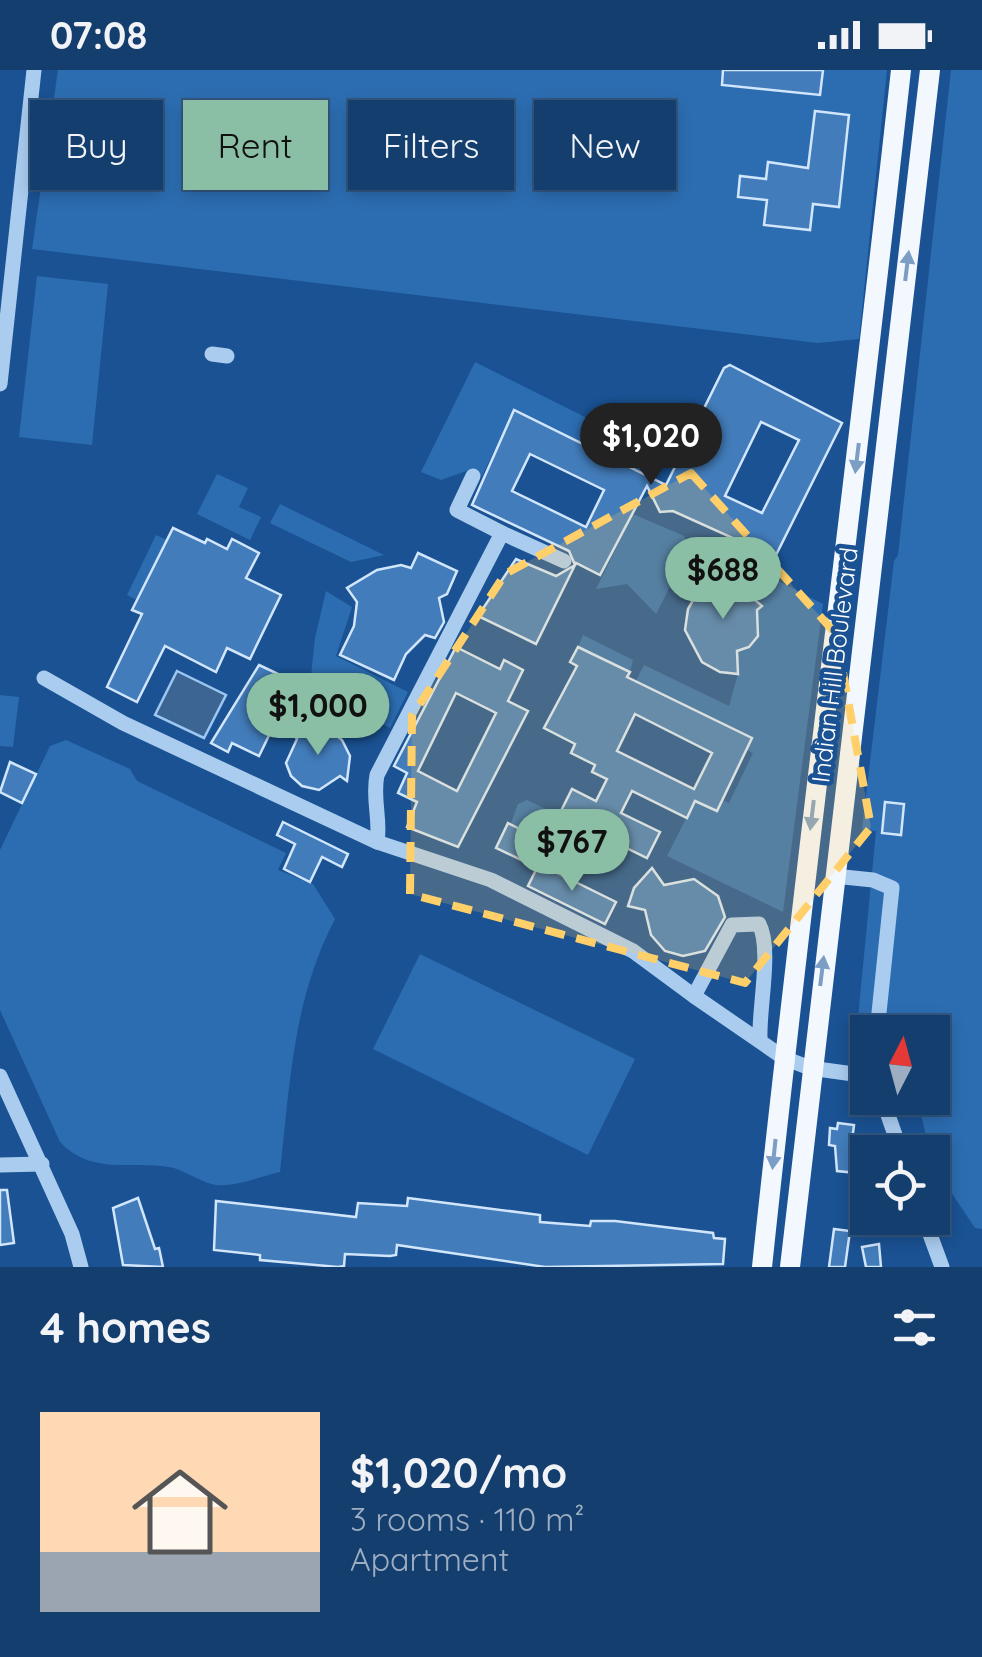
<!DOCTYPE html>
<meta charset="utf-8">
<style>
:root{--surface:#143e6e;--page:#1d4573;--text:#f1f3f6;--muted:#9daec2;--line:#335781;--accent:#8abfa5}
body{margin:0;font-family:Quicksand,sans-serif;background:var(--page);color:var(--text);height:100vh;display:flex;flex-direction:column;font-size:38px;white-space:nowrap}
*{box-sizing:border-box;margin:0}
p{font-size:32px;color:var(--muted)}
.icon{flex:none;width:55px;height:55px;fill:none;stroke:currentColor;stroke-width:2;stroke-linecap:round;stroke-linejoin:round}
.map{position:relative;height:1197px;overflow:hidden}
.details{display:flex;flex-direction:column;background:var(--surface);flex:1}
.details>*{flex:none}
.top-card{position:absolute;left:30px;top:30px;width:922px;height:90px;display:flex;gap:20px}
.needle{width:65px;rotate:6deg}
.fabs{position:absolute;left:850px;top:945px;display:grid;gap:20px}
.fabs a{display:grid;place-items:center;width:100px;height:100px;border-radius:0px;background:var(--surface);box-shadow:0 5px 15px #0003,0 0 0 2px var(--line);font-size:50px}
.price{position:absolute;translate:-50% -85px;padding:0 22px;border-radius:35px;background:var(--accent);color:#111;font-size:32px;line-height:65px;filter:drop-shadow(0 2px 5px #0008)}
.price::after{content:'';position:absolute;left:50%;top:60px;width:30px;height:22px;margin-left:-15px;background:inherit;clip-path:polygon(0 0,100% 0,50% 100%)}
.price.on{background:#222;color:#fff}
ul{padding:0;list-style:none}
li{display:flex;align-items:center;gap:30px;height:250px;padding:0 40px}
li+li{border-top:2px solid var(--line)}
li span{display:grid;place-items:center;flex:none;width:280px;height:200px;border-radius:0px;color:#555}
li>.icon{margin-inline-start:auto}
span .icon{width:120px;height:120px;fill:#fffc;stroke-width:1}
li b{font-size:42px}
h2{display:flex;justify-content:space-between;align-items:center;height:120px;padding:0 40px;font-size:42px}
.chip{padding:0 35px;border-radius:0px;background:var(--surface);box-shadow:0 5px 15px #0003,0 0 0 2px var(--line);font-size:35px;line-height:90px}
.chip.on{background:var(--accent);color:#111}
.status{display:flex;justify-content:space-between;align-items:center;height:70px;padding:0 50px;background:var(--surface);direction:ltr}
.status svg{height:28px;fill:currentColor}
.map>svg:first-child{display:block}
.green{fill:#2c6db1}
.water{fill:#3c6594;stroke:#9dc7f2;stroke-width:2.5}
.building{fill:#427cba;stroke:#d1e5fb;stroke-width:2.5;fill-rule:evenodd}
.lines{fill:none;stroke-linecap:round;stroke-linejoin:round}
.minor{stroke:#aaccef;stroke-width:15}
.major{stroke:#f3f8ff;stroke-width:20}
.oneway{fill:#7c9dc4}
.marked{fill:#ffcf69;fill-opacity:0.2;stroke:#ffcf69;stroke-width:8;stroke-dasharray:20 12;stroke-linejoin:round}
.labels{text-anchor:middle;dominant-baseline:central;stroke-width:9;stroke-linejoin:round;paint-order:stroke}
.street-label{font-size:25px;fill:#fff;stroke:#1a5293}
</style>
<div class="status"><b>07:08</b><svg viewBox="0 0 49 12"><path d="M0 12V9h3v3zM5 12V6h3v6zM10 12V3h3v9zM15 12V0h3v12zM26 1h20v11H26zM47 4h2v5h-2z"/></svg></div>
<div class="map">
<svg width="982" height="1197" viewBox="0 0 982 1197">
<rect width="100%" height="100%" fill="#1a5293"/>
<!-- green -->
<g class="green">
<path d="M58 0H887L859 269 818 273 32 179Z"/>
<path d="M951 0H982V1159L975 1158 933 1095 917 1028H932V962H868L866 981 855 979 876 761 862 759 894 491 898 485Z"/>
<path d="M37 206 108 214 92 375 19 367Z"/>
<path d="M475 292 649 379 645 404 514 340 482 406 469 400 441 410 421 402Z"/>
<path d="M217 404 248 418 239 437 261 447 250 470 197 444Z"/>
<path d="M280 434 384 485 351 492 270 453Z"/>
<path d="M633 444 684 466 689 479 656 544 627 514 596 519Z"/>
<path d="M156 465 167 470 137 530 127 525Z"/>
<path d="M702 475 736 491 735 495H722L691 512 686 508Z"/>
<path d="M759 501 823 534 783 842 667 786 695 731 716 741 722 730 729 733 753 683 747 680 752 669 636 611 644 595 729 636 738 604 736 581C766 571 761 550 749 525Z"/>
<path d="M326 521 352 537 336 586 408 622 390 658 310 615 315 568Z"/>
<path d="M583 565 633 590 630 602 578 577Z"/>
<path d="M0 625 19 627 13 677 0 676Z"/>
<path d="M66 670 130 699 137 711 286 783 278 800 313 814 335 849C293 929 290 1013 280 1102 263 1106 245 1113 227 1115 205 1118 190 1101 169 1097 130 1091 91 1105 60 1072L0 940V780L50 676Z"/>
<path d="M527 730 548 740 552 750 539 767 511 753 518 734Z"/>
<path d="M420 884 635 989 588 1085 373 979Z"/>
</g>
<!-- water -->
<path class="water" d="M177 601 226 625 204 668 155 645Z"/>
<!-- building -->
<g class="building">
<path d="M723 0H823L820 25 722 15Z"/>
<path d="M815 41 849 45 839 137 813 134 810 160 764 155 767 130 738 127 740 106 766 109 768 92 808 98Z"/>
<path d="M730 295 842 353 775 487 673 441 660 442 647 416 600 505 576 493 536 574 478 546 516 489 556 506 575 495 569 481 472 435 514 340 666 415 724 298ZM761 352 799 370 762 443 725 426ZM530 384 604 420 586 457 512 421Z"/>
<path d="M173 458 205 473 207 469 227 479 232 469 259 483 246 508 281 525 250 589 227 578 216 602 165 576 137 632 107 617 142 544 132 540Z"/>
<path d="M418 483 457 501 447 524 439 528 444 552 435 568 425 565 406 584 394 610 340 585 354 556 357 532 347 518 377 500 401 495 411 498Z"/>
<path d="M729 506 756 510 749 525 762 536 757 540 758 566 749 577 737 581 738 604 720 602 702 592 685 560 688 539 699 520Z"/>
<path d="M456 577 500 599 504 590 523 600 508 631 528 641 458 777 407 757 417 732 398 723 407 703 394 696ZM456 623 496 643 457 721 418 701Z"/>
<path d="M578 577 630 602 627 607 752 668 717 741 695 731 687 748 632 721 621 743 660 762 647 788 559 745 572 719 596 731 607 709 592 702 595 695 571 683 575 674 544 658 577 596 570 592ZM635 644 712 683 694 719 617 681Z"/>
<path d="M259 595 291 610 292 618 259 686 232 673 228 682 211 673Z"/>
<path d="M309 657 328 659 342 670 350 686 347 711 340 706 319 720 302 716 291 706 286 693 297 669 292 663Z"/>
<path d="M10 692 36 704 22 733 0 722Z"/>
<path d="M885 732 904 734 901 765 882 763Z"/>
<path d="M283 752 348 784 342 797 322 787 310 812 284 799 295 774 277 765Z"/>
<path d="M508 753 544 771 532 795 496 778Z"/>
<path d="M539 794 616 832 605 854 528 816Z"/>
<path d="M652 798 664 815 694 809 718 826 725 847 705 881 683 886 665 881 651 865 645 840 628 836 634 818Z"/>
<path d="M838 1053 854 1055 852 1071 862 1072 868 1104 837 1101 835 1076 829 1075 830 1058 837 1059Z"/>
<path d="M0 1120H7L14 1173 0 1175Z"/>
<path d="M138 1128 155 1179 159 1178 163 1197 123 1195 113 1138Z"/>
<path d="M408 1128 540 1145V1152L590 1156 591 1151H615L713 1163 714 1168 725 1169 723 1194 545 1197 397 1175 396 1185 390 1186 345 1184 344 1196 338 1197 260 1190V1185L214 1180 216 1131 356 1147 358 1133 407 1136Z"/>
<path d="M834 1159 850 1161 845 1197H829Z"/>
<path d="M879 1174 881 1197H866L862 1177Z"/>
</g>
<g class="lines">
<!-- minor -->
<g class="minor">
<path d="M212 284 227 286"/>
<path d="M0 314 34 0"/>
<path d="M502 463 564 491"/>
<path d="M44 608 123 653 377 772 491 810 633 881 694 926"/>
<path d="M377 772C381 749 372 729 377 705L502 463 457 440 473 406"/>
<path d="M834 806 873 810 892 818 877 962"/>
<path d="M760 967C759 936 772 878 759 854L732 855 694 926 784 988 810 998 868 1006"/>
<path d="M0 1006 72 1164 81 1197"/>
<path d="M882 1028 901 1082"/>
<path d="M0 1095 42 1094"/>
<path d="M924 1148 942 1197"/>
</g>
<!-- major -->
<g class="major">
<path d="M762 1197C804 798 857 399 901 0"/>
<path d="M790 1197 930 0"/>
</g>
</g>
<!-- one-way arrows -->
<defs><path id="oneway-solid" d="M-6-.8H1V-3.2L6.5 0L1 3.2V.8H-6Z" transform="scale(2.5)"/></defs>
<g class="oneway">
<use href="#oneway-solid" transform="translate(907 196) rotate(-83)"/>
<use href="#oneway-solid" transform="translate(857 388) rotate(97)"/>
<use href="#oneway-solid" transform="translate(812 745) rotate(97)"/>
<use href="#oneway-solid" transform="translate(822 901) rotate(-83)"/>
<use href="#oneway-solid" transform="translate(774 1084) rotate(96)"/>
</g>
<!-- marked area -->
<path class="marked" d="M691 403 836 564 871 757 745 913 410 824 412 646 505 504Z"/>
<g class="labels">
<!-- street labels -->
<g class="street-label">
<text transform="translate(834 595) rotate(-83)">Indian Hill Boulevard</text>
</g>
</g>
</svg>
<div class="fabs">
<a><svg class="needle" viewBox="-14 -14 28 28"><path d="M0-13l5 13h-10z" fill="#e53935"/><path d="M0 13l5-13h-10z" fill="#9daec2"/></svg></a>
<a><svg class="icon" aria-label="locate" viewBox="0 0 24 24"><circle cx="12" cy="12" r="6"/><path d="M12 2v4M12 18v4M2 12h4M18 12h4"/></svg></a>
</div>
<b class="price on" style="left:651px;top:418px">$1,020</b>
<b class="price" style="left:723px;top:552px">$688</b>
<b class="price" style="left:318px;top:688px">$1,000</b>
<b class="price" style="left:572px;top:824px">$767</b>
<div class="top-card">
<a class="chip">Buy</a>
<a class="chip on">Rent</a>
<a class="chip">Filters</a>
<a class="chip">New</a>
</div>
</div>
<section class="details">
<h2>4 homes<svg class="icon" aria-label="filters" viewBox="0 0 24 24"><path d="M4 7h16M4 17h16"/><circle cx="9" cy="7" r="2"/><circle cx="15" cy="17" r="2"/></svg></h2>
<ul>
<li><span style="background:linear-gradient(#ffd9b3 70%,#9aa5b1 0)"><svg class="icon" aria-label="home" viewBox="0 0 24 24"><path d="M3 11l9-7 9 7M6 9v11h12V9"/></svg></span><div><b>$1,020/mo</b><p>3 rooms · 110 m²</p><p>Apartment</p></div></li>
</ul>
</section>
